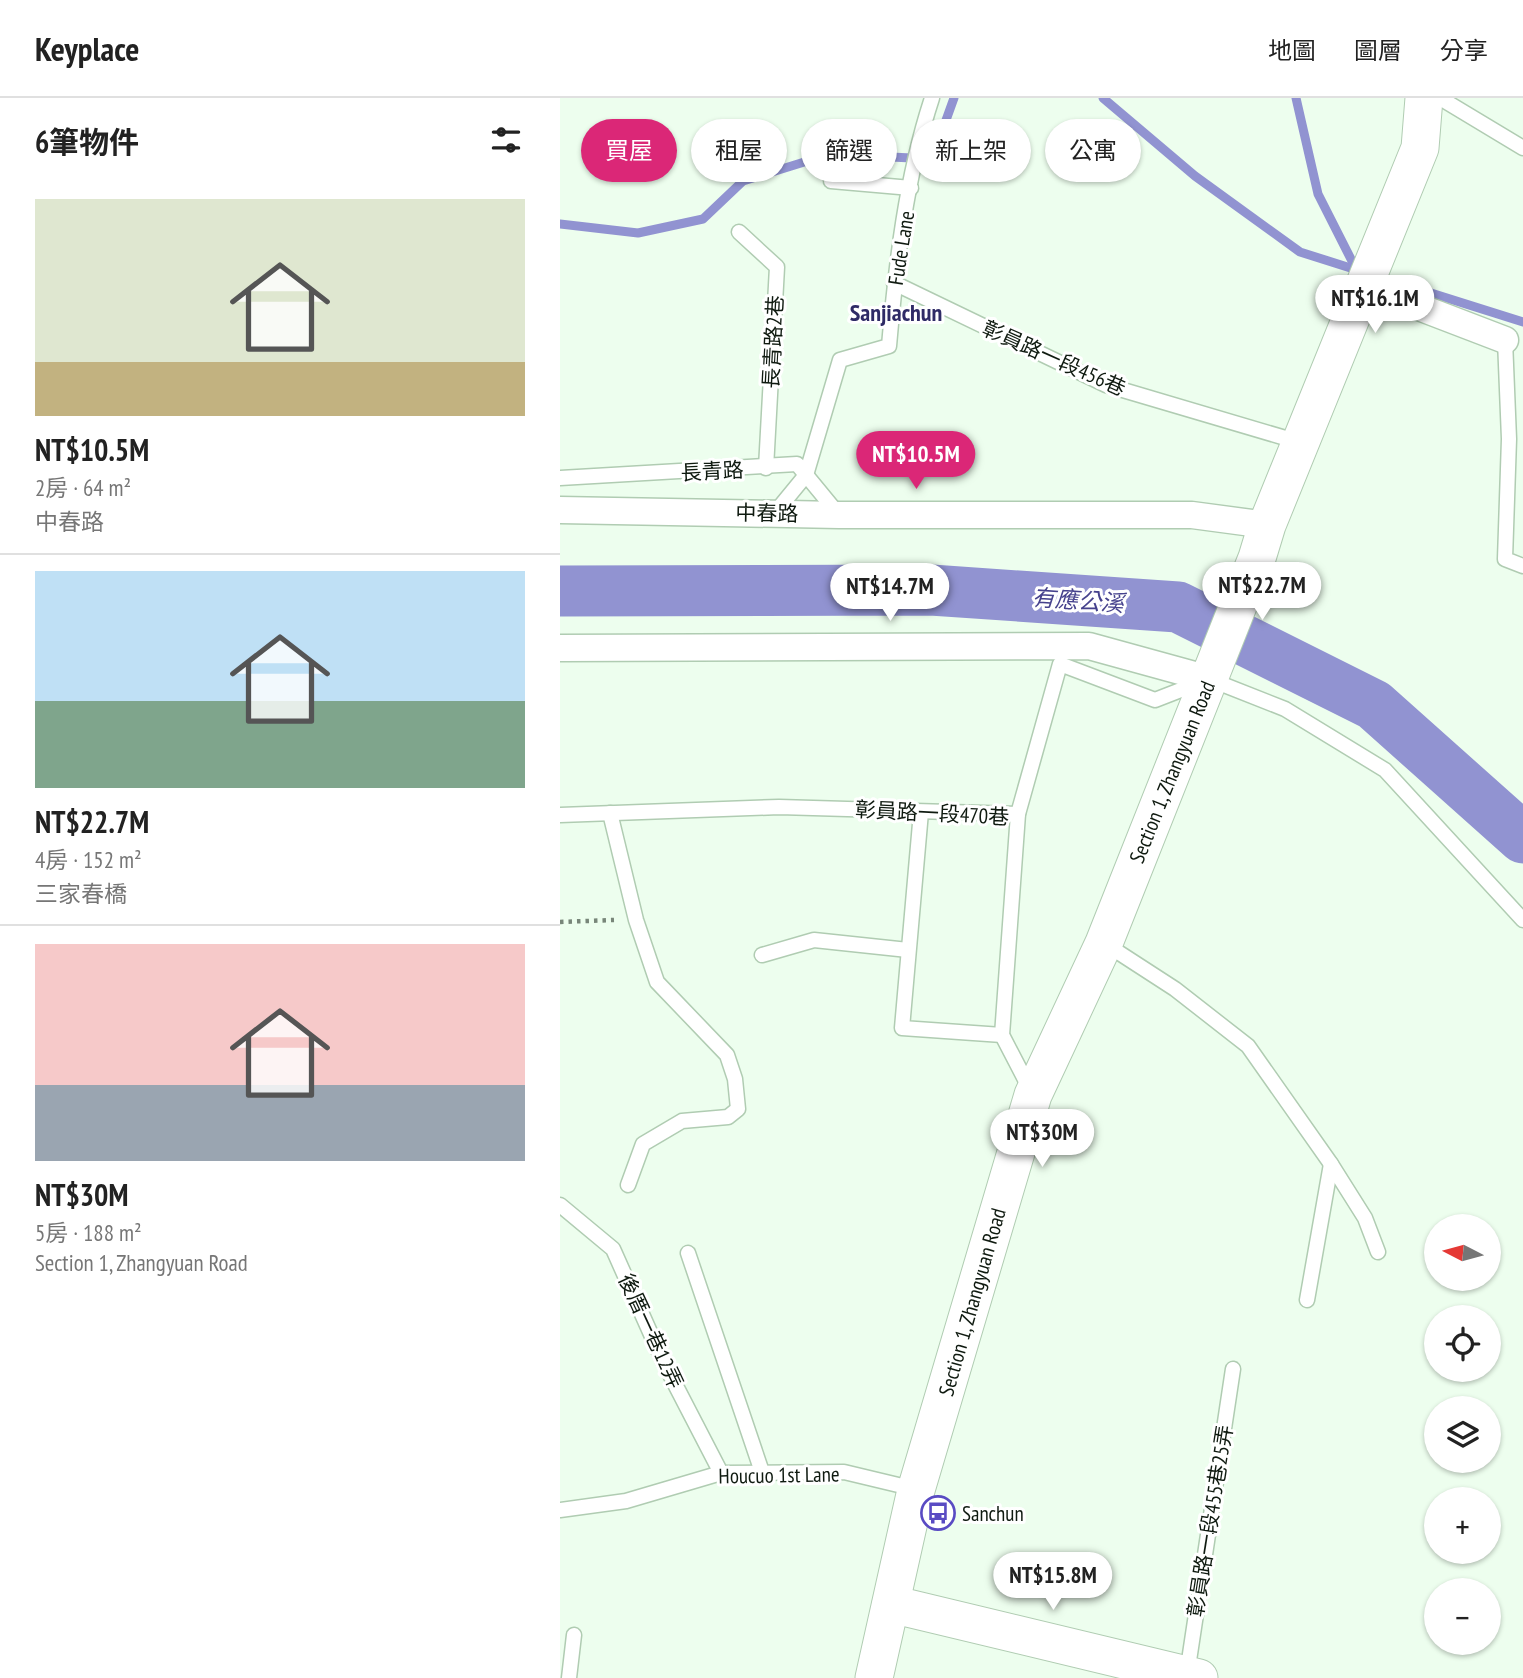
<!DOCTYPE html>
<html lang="zh-TW">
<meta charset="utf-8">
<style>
:root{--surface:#fff;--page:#f6f6f6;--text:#222;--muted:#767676;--line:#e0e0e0;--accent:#db2777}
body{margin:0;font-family:"PT Sans Narrow","Noto Sans TC",sans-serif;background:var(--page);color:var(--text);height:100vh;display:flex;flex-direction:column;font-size:26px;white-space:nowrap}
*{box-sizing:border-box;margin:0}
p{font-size:23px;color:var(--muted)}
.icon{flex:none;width:38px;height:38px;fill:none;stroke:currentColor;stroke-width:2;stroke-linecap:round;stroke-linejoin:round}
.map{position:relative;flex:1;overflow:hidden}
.panel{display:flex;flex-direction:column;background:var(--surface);width:560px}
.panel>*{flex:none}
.hud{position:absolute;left:21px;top:21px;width:665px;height:63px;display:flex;gap:14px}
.needle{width:46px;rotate:276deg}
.fabs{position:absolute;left:864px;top:1116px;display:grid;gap:14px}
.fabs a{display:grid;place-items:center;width:77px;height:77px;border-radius:50%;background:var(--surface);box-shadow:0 2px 5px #0004;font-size:35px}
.price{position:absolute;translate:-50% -60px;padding:0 16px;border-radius:24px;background:#fff;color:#222;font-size:23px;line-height:46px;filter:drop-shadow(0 2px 4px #0008)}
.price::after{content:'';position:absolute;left:50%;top:42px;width:21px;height:16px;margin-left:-10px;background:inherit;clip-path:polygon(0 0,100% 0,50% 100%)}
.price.active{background:var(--accent);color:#fff}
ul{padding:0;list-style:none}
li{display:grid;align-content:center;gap:14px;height:371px;padding:0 35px}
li+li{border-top:2px solid var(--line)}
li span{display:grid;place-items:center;height:217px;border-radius:0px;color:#555}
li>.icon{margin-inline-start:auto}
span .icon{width:126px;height:126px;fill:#fffc;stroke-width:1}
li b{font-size:30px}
h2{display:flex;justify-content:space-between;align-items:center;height:84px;padding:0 35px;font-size:30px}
.pill{padding:0 24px;border-radius:32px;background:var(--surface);box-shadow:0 2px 5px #0004;font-size:24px;line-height:63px}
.pill.active{background:var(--accent);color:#fff}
header{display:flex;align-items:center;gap:42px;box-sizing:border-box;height:98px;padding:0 35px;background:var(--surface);border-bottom:2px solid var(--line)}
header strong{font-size:33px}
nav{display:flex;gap:38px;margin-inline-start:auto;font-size:24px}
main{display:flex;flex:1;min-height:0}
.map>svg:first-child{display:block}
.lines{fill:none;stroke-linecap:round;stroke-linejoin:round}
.stream{stroke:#9193d1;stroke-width:9}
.river{stroke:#9193d1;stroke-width:51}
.lane-casing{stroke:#b0ccb2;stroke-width:17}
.street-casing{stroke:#b0ccb2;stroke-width:29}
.secondary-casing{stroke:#b0ccb2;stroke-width:39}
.path{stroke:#788679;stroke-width:4.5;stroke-dasharray:3.5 5;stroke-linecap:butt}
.lane{stroke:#fff;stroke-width:14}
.street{stroke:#fff;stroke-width:26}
.secondary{stroke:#fff;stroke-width:37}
.labels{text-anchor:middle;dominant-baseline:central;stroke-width:6;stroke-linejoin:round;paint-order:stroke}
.street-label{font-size:21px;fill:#0f1a10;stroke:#fff}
.poi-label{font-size:21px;fill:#0f1a10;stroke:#fff;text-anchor:start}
.water-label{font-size:23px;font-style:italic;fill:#46428d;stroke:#fff}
.quarter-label{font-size:24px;font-weight:bold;fill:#2f2b66;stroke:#fff}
</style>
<header>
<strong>Keyplace</strong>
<nav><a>地圖</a><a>圖層</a><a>分享</a></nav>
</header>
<main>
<section class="panel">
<h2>6筆物件<svg class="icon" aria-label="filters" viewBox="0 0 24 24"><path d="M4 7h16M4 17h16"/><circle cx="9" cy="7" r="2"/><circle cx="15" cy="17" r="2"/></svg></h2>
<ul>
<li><span style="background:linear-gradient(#dfe7d0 75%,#c2b280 0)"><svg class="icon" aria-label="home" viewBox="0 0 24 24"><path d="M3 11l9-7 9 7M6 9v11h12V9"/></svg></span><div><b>NT$10.5M</b><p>2房 · 64 m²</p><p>中春路</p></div></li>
<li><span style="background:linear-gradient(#bfe0f5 60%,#7fa58c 0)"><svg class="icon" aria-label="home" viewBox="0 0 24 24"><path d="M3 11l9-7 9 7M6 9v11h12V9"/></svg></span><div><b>NT$22.7M</b><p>4房 · 152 m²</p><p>三家春橋</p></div></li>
<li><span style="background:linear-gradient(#f6c9c9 65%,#9aa5b1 0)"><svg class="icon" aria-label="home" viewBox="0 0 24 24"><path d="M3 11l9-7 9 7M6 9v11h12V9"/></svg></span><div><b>NT$30M</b><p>5房 · 188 m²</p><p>Section 1, Zhangyuan Road</p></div></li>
</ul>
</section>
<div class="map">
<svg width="963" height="1580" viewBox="0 0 963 1580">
<rect width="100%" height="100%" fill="#edfeee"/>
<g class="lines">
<!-- stream -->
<g class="stream">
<path d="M543 0 635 78 740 154 800 173"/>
<path d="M736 0 758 96 796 171"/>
<path d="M0 126 78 135 143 121 183 83 270 56 372 61 394 0"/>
<path d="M817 178 963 224"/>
</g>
<!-- river -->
<path class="river" d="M0 493 371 492 618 509 814 607 963 740"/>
<!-- lane casing -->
<g class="lane-casing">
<g id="lane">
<path d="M880 0 963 50"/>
<path d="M271 83 351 90"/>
<path d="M179 134 217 169 206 370"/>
<path d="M334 185 546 287 739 344"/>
<path d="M945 242 949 341 945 461 963 468"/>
<path d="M0 380 237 366 279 417"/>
<path d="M214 416 246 377 280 262 329 248C336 166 346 79 372 0"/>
<path d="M361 714 342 930 442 937"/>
<path d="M50 715 76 822 97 884 167 957 175 981 178 1011 168 1019 122 1023 83 1046 68 1087"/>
<path d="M0 717 219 709 458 716"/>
<path d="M544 845 615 891 688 948 771 1066 805 1120 818 1154"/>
<path d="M202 857 254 842 348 852"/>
<path d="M470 991 442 937 458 716 500 566 595 602 649 581 725 611 825 672 963 822"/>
<path d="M0 1107 53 1151 102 1261 161 1375"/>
<path d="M128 1155 202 1374"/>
<path d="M747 1202 771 1066"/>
<path d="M0 1412 66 1403 161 1375 284 1374 355 1391"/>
<path d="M627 1576 673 1271"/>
<path d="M9 1580 14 1537"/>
</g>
</g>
<!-- street casing -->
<g class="street-casing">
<g id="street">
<path d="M804 188 945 242"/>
<path d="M0 412 279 417H632L707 427"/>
<path d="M0 550 529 548 649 581"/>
</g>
</g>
<!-- secondary casing -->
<g class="secondary-casing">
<g id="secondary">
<path d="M331 1506 639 1580"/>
<path d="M314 1580 356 1392 473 997 544 845 697 460 707 427 860 50 864 0"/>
</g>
</g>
<!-- path -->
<path class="path" d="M0 824 54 822"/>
<!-- lane -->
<use href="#lane" class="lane"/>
<!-- street -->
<use href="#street" class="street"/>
<!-- secondary -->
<use href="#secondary" class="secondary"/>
</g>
<!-- icons -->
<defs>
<g id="bus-ring" transform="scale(1.75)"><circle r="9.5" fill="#fff" stroke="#594bc3" stroke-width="1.5"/><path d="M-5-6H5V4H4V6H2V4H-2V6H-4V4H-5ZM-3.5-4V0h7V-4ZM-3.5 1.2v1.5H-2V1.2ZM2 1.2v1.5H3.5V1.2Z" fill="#594bc3"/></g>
</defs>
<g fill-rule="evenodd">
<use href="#bus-ring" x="378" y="1415"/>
</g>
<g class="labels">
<!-- street labels -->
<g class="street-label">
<text transform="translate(341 150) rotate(-81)">Fude Lane</text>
<text transform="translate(213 244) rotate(-87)">長青路2巷</text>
<text transform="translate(494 260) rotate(24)">彰員路一段456巷</text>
<text transform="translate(152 373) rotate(-3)">長青路</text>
<text transform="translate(207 415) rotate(1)">中春路</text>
<text transform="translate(612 674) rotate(-68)">Section 1, Zhangyuan Road</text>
<text transform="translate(372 715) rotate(3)">彰員路一段470巷</text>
<text transform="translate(412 1204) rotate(-74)">Section 1, Zhangyuan Road</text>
<text transform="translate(91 1233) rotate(65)">後厝一巷12弄</text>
<text transform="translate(219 1377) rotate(-1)">Houcuo 1st Lane</text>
<text transform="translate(650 1423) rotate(-81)">彰員路一段455巷25弄</text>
</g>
<!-- poi labels -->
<g class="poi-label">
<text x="402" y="1415">Sanchun</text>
</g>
<!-- water labels -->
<g class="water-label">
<text transform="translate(518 502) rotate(4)">有應公溪</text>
</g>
<!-- quarter labels -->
<g class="quarter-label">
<text x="336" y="214">Sanjiachun</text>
</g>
</g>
</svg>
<div class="fabs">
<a><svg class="needle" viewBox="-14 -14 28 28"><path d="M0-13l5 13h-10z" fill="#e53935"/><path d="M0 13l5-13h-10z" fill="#767676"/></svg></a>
<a><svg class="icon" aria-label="locate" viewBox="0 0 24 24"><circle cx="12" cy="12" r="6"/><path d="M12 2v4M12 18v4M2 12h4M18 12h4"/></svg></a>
<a><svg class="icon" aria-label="layers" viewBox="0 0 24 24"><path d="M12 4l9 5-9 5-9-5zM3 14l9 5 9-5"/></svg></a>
<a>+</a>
<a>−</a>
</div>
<b class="price" style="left:815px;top:237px">NT$16.1M</b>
<b class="price active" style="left:356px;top:393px">NT$10.5M</b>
<b class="price" style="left:702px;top:524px">NT$22.7M</b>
<b class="price" style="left:330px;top:525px">NT$14.7M</b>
<b class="price" style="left:482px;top:1071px">NT$30M</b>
<b class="price" style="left:493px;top:1514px">NT$15.8M</b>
<div class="hud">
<a class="pill active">買屋</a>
<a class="pill">租屋</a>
<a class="pill">篩選</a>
<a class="pill">新上架</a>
<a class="pill">公寓</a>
</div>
</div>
</main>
